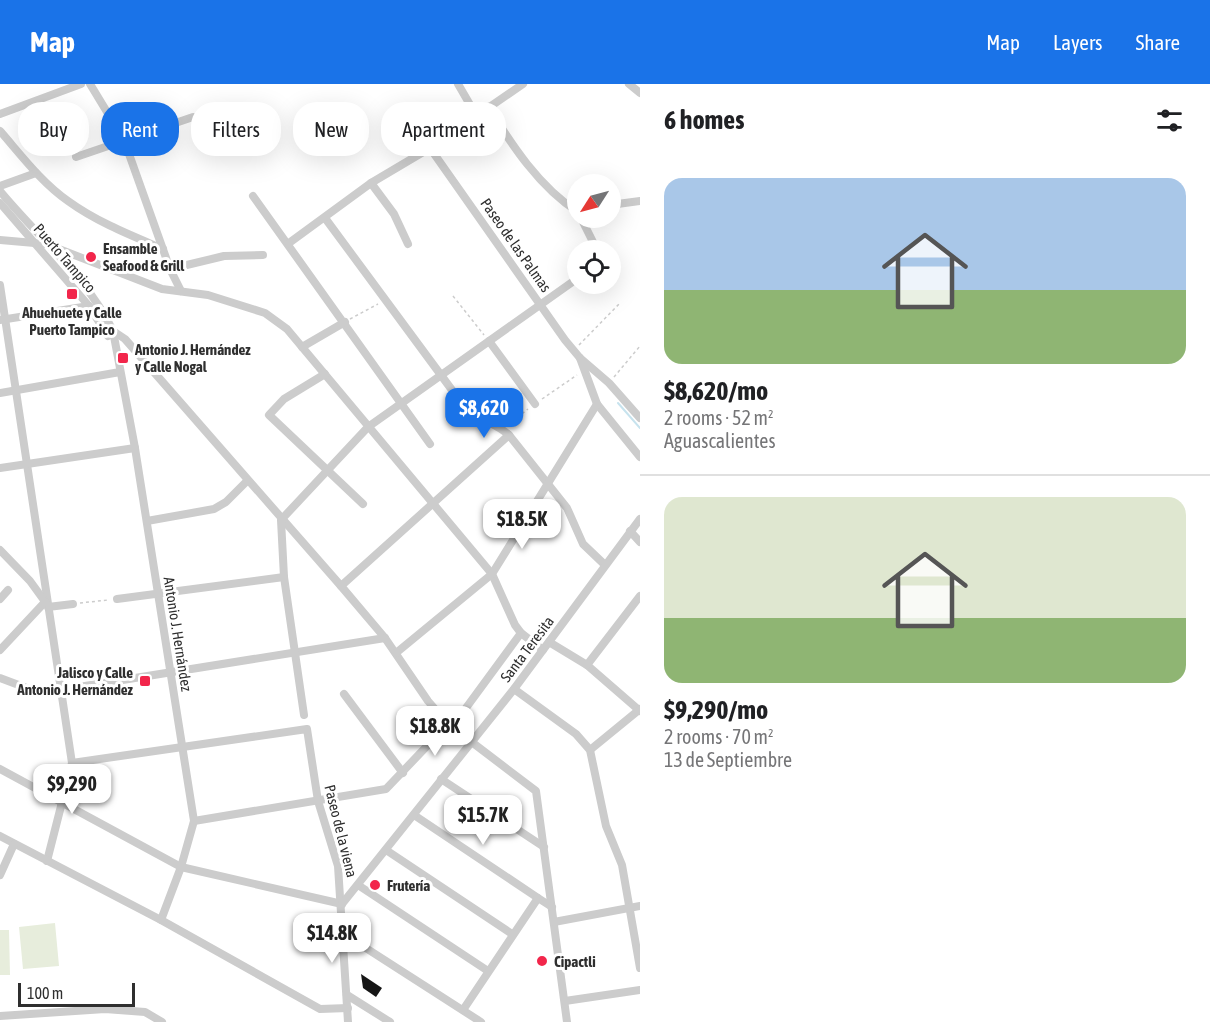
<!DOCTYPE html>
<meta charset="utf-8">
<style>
:root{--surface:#fff;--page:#f6f6f6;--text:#202124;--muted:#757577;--line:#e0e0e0;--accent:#1a73e8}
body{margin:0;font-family:"Asap Condensed",sans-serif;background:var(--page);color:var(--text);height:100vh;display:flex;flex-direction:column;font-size:22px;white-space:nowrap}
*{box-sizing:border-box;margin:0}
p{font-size:20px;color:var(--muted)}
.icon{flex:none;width:33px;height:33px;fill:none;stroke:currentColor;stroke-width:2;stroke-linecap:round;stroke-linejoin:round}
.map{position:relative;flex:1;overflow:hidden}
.panel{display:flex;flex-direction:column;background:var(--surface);width:570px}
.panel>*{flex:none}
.hud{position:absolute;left:18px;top:18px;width:531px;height:54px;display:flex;gap:12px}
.needle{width:39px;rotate:234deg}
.controls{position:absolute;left:567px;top:90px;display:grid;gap:12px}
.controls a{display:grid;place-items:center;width:54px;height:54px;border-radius:50%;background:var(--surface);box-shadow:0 6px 24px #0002;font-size:30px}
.scale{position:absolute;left:18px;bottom:15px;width:117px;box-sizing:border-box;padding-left:6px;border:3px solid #2f2f2f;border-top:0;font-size:16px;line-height:21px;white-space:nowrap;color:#2f2f2f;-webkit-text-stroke:4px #fff;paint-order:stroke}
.price{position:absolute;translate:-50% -51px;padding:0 14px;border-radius:12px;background:#fff;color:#222;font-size:20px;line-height:39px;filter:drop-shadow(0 2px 3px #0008)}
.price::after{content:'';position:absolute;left:50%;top:36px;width:18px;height:14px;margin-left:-9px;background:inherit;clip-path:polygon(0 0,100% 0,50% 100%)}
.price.on{background:var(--accent);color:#fff}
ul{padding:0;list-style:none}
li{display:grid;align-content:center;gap:12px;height:318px;padding:0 24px}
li+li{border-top:2px solid var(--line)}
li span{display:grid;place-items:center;height:186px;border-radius:18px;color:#555}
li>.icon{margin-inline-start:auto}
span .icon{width:108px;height:108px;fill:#fffc;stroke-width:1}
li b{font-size:26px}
h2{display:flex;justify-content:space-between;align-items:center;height:72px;padding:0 24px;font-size:26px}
.chip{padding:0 21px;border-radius:24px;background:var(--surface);box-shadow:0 6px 24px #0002;font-size:21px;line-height:54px}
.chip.on{background:var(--accent);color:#fff}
header{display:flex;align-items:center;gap:36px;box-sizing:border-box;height:84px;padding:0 30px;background:var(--accent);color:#fff}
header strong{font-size:28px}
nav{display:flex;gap:33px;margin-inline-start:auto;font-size:21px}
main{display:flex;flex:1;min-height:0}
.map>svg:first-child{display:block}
.green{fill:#e7eddc}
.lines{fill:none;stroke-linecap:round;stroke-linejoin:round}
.stream{stroke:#c7e3ee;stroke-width:2}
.building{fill:#161616}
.path{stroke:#ccc;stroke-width:1.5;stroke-dasharray:3 3;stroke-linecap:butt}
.minor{stroke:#ccc;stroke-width:8}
.poi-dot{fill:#f2264b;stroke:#fff;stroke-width:2}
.labels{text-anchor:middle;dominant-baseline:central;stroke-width:6;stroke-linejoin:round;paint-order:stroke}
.street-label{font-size:15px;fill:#2f2f2f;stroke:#fff}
.poi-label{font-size:15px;font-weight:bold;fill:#2f2f2f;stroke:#fff;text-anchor:start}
</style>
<header>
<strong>Map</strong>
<nav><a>Map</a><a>Layers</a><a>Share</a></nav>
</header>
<main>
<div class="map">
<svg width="640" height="938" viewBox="0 0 640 938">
<rect width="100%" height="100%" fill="#fff"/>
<!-- green -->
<g class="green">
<path d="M55 839 59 882 23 885 19 843Z"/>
<path d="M0 846H9L10 891H0Z"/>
</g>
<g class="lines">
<!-- stream -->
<path class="stream" d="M618 319 640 344"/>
</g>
<!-- building -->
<path class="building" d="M361 890 382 904 376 913 363 904Z"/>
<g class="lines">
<!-- path -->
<g class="path">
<path d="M453 212 484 251"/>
<path d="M350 235 378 220"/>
<path d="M579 261 620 219"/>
<path d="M614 293 640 262"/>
<path d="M542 315 577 291"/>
<path d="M508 341 528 325"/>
<path d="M80 519 108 516"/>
</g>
<!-- minor -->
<g class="minor">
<path d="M90 0 124 56 170 185 181 207"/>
<path d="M458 0 476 31"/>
<path d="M629 0 640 9"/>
<path d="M488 23C512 61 539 103 578 128"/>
<path d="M0 30 81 0"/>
<path d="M0 47C21 71 41 98 68 117 97 138 130 151 163 165"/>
<path d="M430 64 565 256 580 274 609 299 640 334"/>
<path d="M76 73 193 33"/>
<path d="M371 99 394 130 408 160"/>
<path d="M0 102 36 89"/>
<path d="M0 107C37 152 88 194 113 247L135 364 194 737 181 783 161 836"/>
<path d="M253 112 430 360"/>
<path d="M0 119 89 222 108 252"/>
<path d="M610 121 640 117"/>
<path d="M325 134 466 325C480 336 496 339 509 351"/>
<path d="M581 134 594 160 593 166"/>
<path d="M0 156 46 160 162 205 208 211 265 229 287 245 492 490 515 541 521 549 543 566"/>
<path d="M289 159 371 99 430 64 523 0"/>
<path d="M170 185 224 172 263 171"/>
<path d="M0 201 72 679 47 777"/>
<path d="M0 236 89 222"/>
<path d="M106 249 113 247 125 255 341 502 385 554 428 617 448 640 536 707 567 938"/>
<path d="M489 257 535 320"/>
<path d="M302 263 345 238"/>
<path d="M580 274 597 320 640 373"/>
<path d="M325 290 284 315 269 331 363 420"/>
<path d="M0 309 120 288"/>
<path d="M0 384 135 364"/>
<path d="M147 437 214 425 226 418 247 397"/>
<path d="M630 447 640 458"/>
<path d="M0 466 30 497 46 519"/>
<path d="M341 502 509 351 567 424 583 460 605 481"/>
<path d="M0 515 8 506"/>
<path d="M117 515 284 493"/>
<path d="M48 523 73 520"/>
<path d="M549 558 587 581 640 627"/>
<path d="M0 566 45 518"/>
<path d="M396 569 492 490 597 320"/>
<path d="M587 581 640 512"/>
<path d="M0 594 32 606H60L385 554"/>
<path d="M514 605 576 650 590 666 606 742 622 781 640 884"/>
<path d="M344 610 403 689"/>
<path d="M304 631 284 493 281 436 368 343 578 194"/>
<path d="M452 643 521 549"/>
<path d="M590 666 640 625"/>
<path d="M72 679 307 645 318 717 338 782 348 938"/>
<path d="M0 685 181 783 342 820"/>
<path d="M441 695 544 763"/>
<path d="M414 731 538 814"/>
<path d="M194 737 386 705 448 640"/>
<path d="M0 752 161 836 320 925 348 924"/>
<path d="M386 766 512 850"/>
<path d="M0 791 14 760"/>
<path d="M358 801 488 887"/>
<path d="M342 820 514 605 640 435"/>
<path d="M554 838 640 822"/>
<path d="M344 850 481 938"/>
<path d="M347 911 390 938"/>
<path d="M565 917 640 906"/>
<path d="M463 926 538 814 552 823"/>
<path d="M0 932 105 925 145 928 162 938"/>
</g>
</g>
<!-- markers -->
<g class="poi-dot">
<circle cx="91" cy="173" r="6"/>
<rect x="66" y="204" width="12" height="12" rx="3"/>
<rect x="117" y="268" width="12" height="12" rx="3"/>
<rect x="139" y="591" width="12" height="12" rx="3"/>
<circle cx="375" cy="801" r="6"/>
<circle cx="542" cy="877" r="6"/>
</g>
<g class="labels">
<!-- street labels -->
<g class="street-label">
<text transform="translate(516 161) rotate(55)">Paseo de las Palmas</text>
<text transform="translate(65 174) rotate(49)">Puerto Tampico</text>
<text transform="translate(178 550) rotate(81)">Antonio J. Hernández</text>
<text transform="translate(527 565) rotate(-53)">Santa Teresita</text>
<text transform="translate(341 747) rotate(76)">Paseo de la viena</text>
</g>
<!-- poi labels -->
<g class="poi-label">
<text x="103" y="164">Ensamble<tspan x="103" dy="17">Seafood &amp; Grill</tspan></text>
<text x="72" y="228" text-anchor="middle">Ahuehuete y Calle<tspan x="72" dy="17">Puerto Tampico</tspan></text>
<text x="135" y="265">Antonio J. Hernández<tspan x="135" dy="17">y Calle Nogal</tspan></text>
<text x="133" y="588" text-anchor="end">Jalisco y Calle<tspan x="133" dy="17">Antonio J. Hernández</tspan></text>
<text x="387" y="801">Frutería</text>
<text x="554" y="877">Cipactli</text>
</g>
</g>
</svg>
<div class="controls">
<a><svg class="needle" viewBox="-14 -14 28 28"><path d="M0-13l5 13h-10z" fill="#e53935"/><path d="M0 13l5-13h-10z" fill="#757577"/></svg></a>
<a><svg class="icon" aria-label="locate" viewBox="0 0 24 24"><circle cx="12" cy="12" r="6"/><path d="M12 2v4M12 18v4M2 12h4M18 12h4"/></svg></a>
</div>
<div class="scale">100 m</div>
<b class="price on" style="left:484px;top:355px">$8,620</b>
<b class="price" style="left:522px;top:466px">$18.5K</b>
<b class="price" style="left:435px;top:673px">$18.8K</b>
<b class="price" style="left:72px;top:731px">$9,290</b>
<b class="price" style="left:483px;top:762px">$15.7K</b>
<b class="price" style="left:332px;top:880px">$14.8K</b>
<div class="hud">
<a class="chip">Buy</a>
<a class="chip on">Rent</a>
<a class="chip">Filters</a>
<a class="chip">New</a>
<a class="chip">Apartment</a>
</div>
</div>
<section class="panel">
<h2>6 homes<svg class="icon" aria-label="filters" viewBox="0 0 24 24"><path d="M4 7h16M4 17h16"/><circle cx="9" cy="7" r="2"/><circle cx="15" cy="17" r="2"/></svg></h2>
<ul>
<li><span style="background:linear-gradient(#a9c7e8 60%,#8fb573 0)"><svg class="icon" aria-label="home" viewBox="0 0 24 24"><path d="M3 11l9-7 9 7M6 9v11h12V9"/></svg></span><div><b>$8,620/mo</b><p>2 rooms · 52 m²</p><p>Aguascalientes</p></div></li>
<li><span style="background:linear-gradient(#dfe7d0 65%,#8fb573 0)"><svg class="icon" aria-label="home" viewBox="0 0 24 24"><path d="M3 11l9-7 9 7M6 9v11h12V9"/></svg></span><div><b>$9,290/mo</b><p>2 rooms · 70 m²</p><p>13 de Septiembre</p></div></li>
</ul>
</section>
</main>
